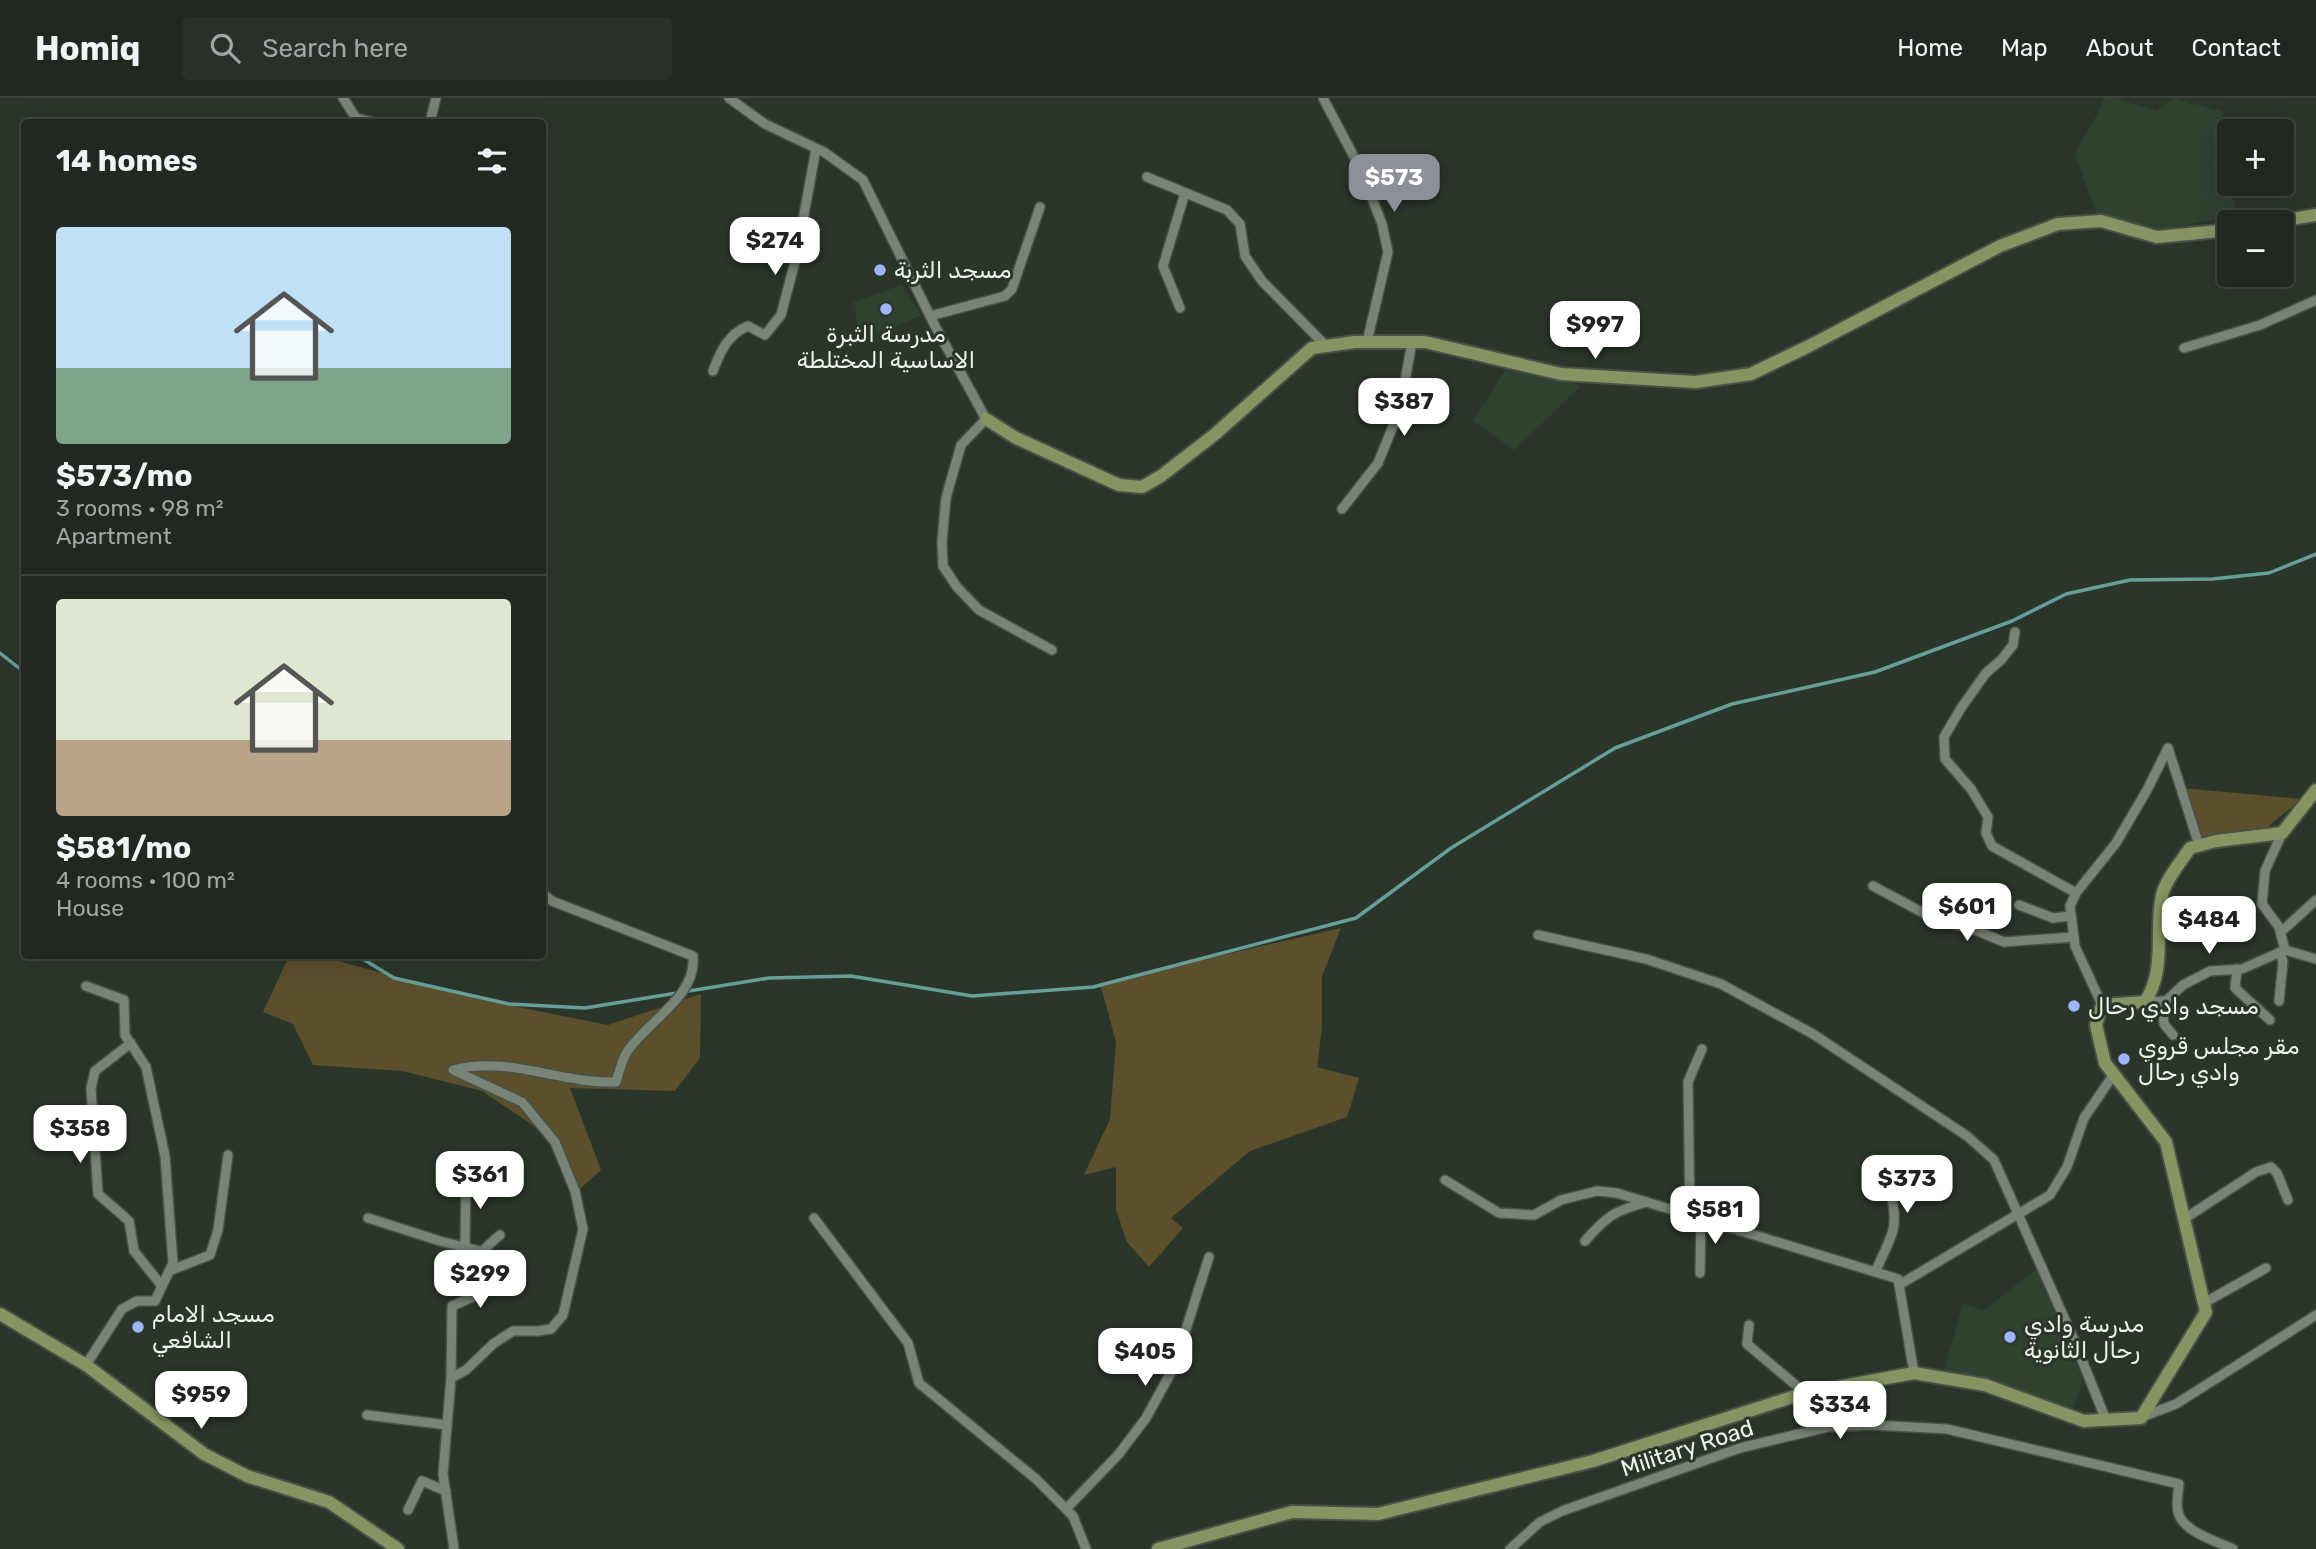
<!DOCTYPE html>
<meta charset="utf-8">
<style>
:root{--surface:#202820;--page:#283029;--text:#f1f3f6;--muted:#a2a6a5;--line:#3d443e;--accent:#8c9099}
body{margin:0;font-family:Rubik,Cairo,sans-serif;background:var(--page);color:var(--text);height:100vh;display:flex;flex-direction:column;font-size:26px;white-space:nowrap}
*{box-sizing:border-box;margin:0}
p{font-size:23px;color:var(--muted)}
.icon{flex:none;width:38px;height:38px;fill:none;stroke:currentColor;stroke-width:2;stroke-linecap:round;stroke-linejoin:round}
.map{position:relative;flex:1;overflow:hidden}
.side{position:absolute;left:21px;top:21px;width:525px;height:840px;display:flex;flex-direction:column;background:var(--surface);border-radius:7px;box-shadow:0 7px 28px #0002,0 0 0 2px var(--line)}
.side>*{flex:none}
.fabs{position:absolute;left:2217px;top:21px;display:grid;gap:14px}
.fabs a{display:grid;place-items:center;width:77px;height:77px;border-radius:7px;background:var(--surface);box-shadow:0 7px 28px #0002,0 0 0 2px var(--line);font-size:35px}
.price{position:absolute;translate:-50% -60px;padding:0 16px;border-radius:14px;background:#fff;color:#222;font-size:23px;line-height:46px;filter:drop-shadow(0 2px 4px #0008)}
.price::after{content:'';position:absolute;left:50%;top:42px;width:21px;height:16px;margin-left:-10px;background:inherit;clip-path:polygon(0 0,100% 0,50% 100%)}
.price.on{background:var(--accent);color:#fff}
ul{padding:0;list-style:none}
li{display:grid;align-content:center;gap:14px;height:371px;padding:0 35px}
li+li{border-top:2px solid var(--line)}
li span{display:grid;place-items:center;height:217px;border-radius:7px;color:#555}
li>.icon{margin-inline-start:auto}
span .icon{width:126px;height:126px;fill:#fffc;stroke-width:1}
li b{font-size:30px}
h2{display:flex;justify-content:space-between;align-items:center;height:84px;padding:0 35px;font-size:30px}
header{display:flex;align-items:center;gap:42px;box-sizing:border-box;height:98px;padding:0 35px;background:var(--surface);border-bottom:2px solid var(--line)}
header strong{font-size:33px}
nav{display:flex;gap:38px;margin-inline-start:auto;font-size:24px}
.search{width:490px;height:63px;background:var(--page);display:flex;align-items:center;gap:18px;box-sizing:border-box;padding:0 24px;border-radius:7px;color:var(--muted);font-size:26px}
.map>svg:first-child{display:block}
.built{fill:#314130}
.green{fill:#5b4f2c}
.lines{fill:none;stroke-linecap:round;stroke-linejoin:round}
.stream{stroke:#689e9a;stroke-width:3.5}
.street-casing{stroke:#485147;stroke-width:12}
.secondary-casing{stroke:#485147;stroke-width:16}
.street{stroke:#788476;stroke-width:9}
.secondary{stroke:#869462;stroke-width:12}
.poi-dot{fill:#a0b3fd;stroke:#2b362a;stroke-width:2.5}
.labels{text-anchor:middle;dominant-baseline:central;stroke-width:6;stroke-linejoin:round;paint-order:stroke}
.poi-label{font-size:23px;fill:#eef5ed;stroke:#2b362a;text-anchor:start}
.street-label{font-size:23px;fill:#eef5ed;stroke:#2b362a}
</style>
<header>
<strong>Homiq</strong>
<div class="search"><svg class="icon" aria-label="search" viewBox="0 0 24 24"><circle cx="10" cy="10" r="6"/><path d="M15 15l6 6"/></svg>Search here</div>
<nav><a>Home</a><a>Map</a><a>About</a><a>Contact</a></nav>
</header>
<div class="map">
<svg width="2316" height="1451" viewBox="0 0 2316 1451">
<rect width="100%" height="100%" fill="#2b362a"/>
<!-- built -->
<g class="built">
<path d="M2103 0H2115L2156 13 2173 0 2224 14 2219 31 2236 118 2158 132 2097 117 2075 56 2099 13Z"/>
<path d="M901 187 921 217 863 244 852 205Z"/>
<path d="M1507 269 1546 277 1581 288 1514 352 1473 323Z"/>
<path d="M2041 1168 2083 1281 2071 1317 1943 1276 1963 1206 1984 1212Z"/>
</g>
<!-- green -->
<g class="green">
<path d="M2182 690 2302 701 2260 735 2195 742Z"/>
<path d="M1341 830 1322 878V930L1317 969 1359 980 1347 1019 1250 1053 1171 1120 1183 1130 1149 1169 1127 1144 1116 1112V1069L1084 1077 1110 1021 1116 944 1100 885Z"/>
<path d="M289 858H320L478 901 608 927 701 896 700 960 675 993 570 990 601 1072 580 1091 543 1034 482 993 402 973 313 967 293 926 263 914Z"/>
</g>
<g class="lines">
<!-- stream -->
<g class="stream">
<path d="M0 555 24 574"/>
<path d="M358 858 394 880 509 906 585 910 769 880 851 878 972 898 1093 889 1356 820 1451 750 1615 650 1732 606 1875 574 2012 523 2066 496 2130 482 2212 481 2269 475 2316 456"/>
</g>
<!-- street casing -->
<g class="street-casing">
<g id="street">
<path d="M343 0 356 20 372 24"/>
<path d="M729 0 765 26 824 54 863 82 935 228 986 321 961 347 946 400 942 443 943 468 957 489 979 512 1052 552"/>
<path d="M1323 0 1362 74 1382 126 1388 154 1367 244"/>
<path d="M430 24 436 0"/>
<path d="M1147 79 1227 112 1240 126 1245 158 1262 183 1326 248"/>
<path d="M1180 210 1163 168 1185 95"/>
<path d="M930 218 1005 198 1012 191 1040 109"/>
<path d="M2184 250 2260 227 2316 202"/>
<path d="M713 273C720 254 728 236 748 228L765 237 781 217 796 160 816 51"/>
<path d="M1342 411 1378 365 1400 311 1412 244"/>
<path d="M2015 534 2013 547 2001 562 1986 575 1961 610 1944 639 1945 661 1971 691 1988 719 1986 735 1992 748 2076 795"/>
<path d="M2168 650 2199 747"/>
<path d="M2282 735 2265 773 2262 806 2279 829 2285 852 2316 861"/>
<path d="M1873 788 1933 820 1978 833 2004 844 2074 839"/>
<path d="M2019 807 2053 820 2071 818"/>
<path d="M2281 834 2316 802"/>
<path d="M1538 837 1646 861 1721 886 1813 936 1967 1038 1994 1062 2074 1242 2106 1322"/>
<path d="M2237 871 2235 890 2270 922"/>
<path d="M86 888 124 902 125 937 146 969 165 1058 173 1165 155 1203H137L122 1211 86 1267"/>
<path d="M2162 903 2164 926 2173 937"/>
<path d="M2279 903 2283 864 2280 854"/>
<path d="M2145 904 2166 903 2183 887 2210 873 2242 871 2285 852"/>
<path d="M2102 907 2075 848 2070 808 2076 795 2116 745 2147 692 2168 650"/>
<path d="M131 945 95 973 91 990 98 1096 129 1123 134 1153 162 1188"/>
<path d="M1875 1063C1887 1081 1898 1109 1893 1132 1889 1146 1881 1161 1875 1174"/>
<path d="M1445 1082 1499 1115 1534 1117 1561 1102 1597 1093 1617 1095 1898 1181 1914 1275"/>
<path d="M1690 1117 1688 984 1702 951"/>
<path d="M368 1120 440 1143 480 1153"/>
<path d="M814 1120 908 1245 919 1285 1036 1381 1073 1418 1086 1451"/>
<path d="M2184 1121 2256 1074 2271 1069 2277 1075 2288 1102"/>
<path d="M1585 1143C1607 1118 1614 1113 1647 1104"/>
<path d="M465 1150 466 1077"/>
<path d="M169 1173 210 1157 218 1132 228 1057"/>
<path d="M1700 1175 1701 1120"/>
<path d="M1899 1187 2050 1097 2067 1069 2084 1020 2114 976"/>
<path d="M2204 1205 2266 1170"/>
<path d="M1749 1227 1747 1246 1805 1295"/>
<path d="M451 1280 452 1208 475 1198C476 1162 471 1161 500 1137"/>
<path d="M367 1317 447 1327"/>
<path d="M2142 1319 2176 1306 2316 1217"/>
<path d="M1066 1411 1118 1357 1146 1320 1174 1269 1209 1159"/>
<path d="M408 1412 422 1383 446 1393"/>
<path d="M454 1451 443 1376 451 1280 466 1272 493 1246 513 1233H538L551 1231 563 1217 583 1131 575 1093 555 1044 522 1004 453 972C508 957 561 986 616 984 619 974 622 962 627 954 647 923 697 899 693 858L552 803 542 795"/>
<path d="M1510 1451 1540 1424 1562 1413 1740 1350 1828 1329 1873 1327 1947 1331 2179 1386C2178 1395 2176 1406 2178 1414 2183 1434 2216 1443 2233 1451"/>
</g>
</g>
<!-- secondary casing -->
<g class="secondary-casing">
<g id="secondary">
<path d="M2274 124 2316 117"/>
<path d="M986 321 1016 340 1119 387 1142 389 1161 378 1214 337 1312 250 1355 244H1425L1561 276 1696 284 1751 276 1809 248 2000 148 2058 126 2101 123 2157 139 2230 132"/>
<path d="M0 1216 86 1267 204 1356 247 1378 329 1404 398 1451"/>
<path d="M1158 1451 1292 1414 1378 1416 1593 1363 1805 1295 1914 1275 1985 1287 2084 1323 2141 1320 2206 1214 2166 1044 2105 965 2096 927 2102 907 2145 904C2167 870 2154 834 2162 797 2166 781 2181 764 2190 750L2216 743 2282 735 2316 692"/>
</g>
</g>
<!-- street -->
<use href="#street" class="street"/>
<!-- secondary -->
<use href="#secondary" class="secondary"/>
</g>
<!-- markers -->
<g class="poi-dot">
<circle cx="880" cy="172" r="7"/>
<circle cx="886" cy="211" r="7"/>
<circle cx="2074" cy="908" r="7"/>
<circle cx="2124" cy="961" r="7"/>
<circle cx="138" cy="1229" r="7"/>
<circle cx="2010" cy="1239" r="7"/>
</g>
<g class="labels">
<!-- poi labels -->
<g class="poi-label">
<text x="894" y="172">مسجد الثربة</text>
<text x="886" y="236" text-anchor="middle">مدرسة الثبرة<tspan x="886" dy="26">الاساسية المختلطة</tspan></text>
<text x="2088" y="908">مسجد وادي رحال</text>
<text x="2138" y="948">مقر مجلس قروي<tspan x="2138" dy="26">وادي رحال</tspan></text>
<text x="152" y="1216">مسجد الامام<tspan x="152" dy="26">الشافعي</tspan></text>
<text x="2024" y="1226">مدرسة وادي<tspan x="2024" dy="26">رحال الثانوية</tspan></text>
</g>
<!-- street labels -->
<g class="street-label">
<text transform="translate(1687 1350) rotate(-18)">Military Road</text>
</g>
</g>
</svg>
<div class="fabs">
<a>+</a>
<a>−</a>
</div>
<b class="price on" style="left:1394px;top:116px">$573</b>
<b class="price" style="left:775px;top:179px">$274</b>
<b class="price" style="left:1595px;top:263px">$997</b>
<b class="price" style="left:1404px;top:340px">$387</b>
<b class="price" style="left:1967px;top:845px">$601</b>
<b class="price" style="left:2209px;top:858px">$484</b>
<b class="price" style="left:80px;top:1067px">$358</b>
<b class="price" style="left:480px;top:1113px">$361</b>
<b class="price" style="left:1907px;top:1117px">$373</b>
<b class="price" style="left:1715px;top:1148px">$581</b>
<b class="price" style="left:480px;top:1212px">$299</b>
<b class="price" style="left:1145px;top:1290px">$405</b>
<b class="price" style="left:201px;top:1333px">$959</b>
<b class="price" style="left:1840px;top:1343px">$334</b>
<section class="side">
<h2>14 homes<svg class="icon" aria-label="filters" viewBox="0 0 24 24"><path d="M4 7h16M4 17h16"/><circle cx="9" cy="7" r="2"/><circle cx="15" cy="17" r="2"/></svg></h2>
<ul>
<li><span style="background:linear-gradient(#bfe0f5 65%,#7fa58c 0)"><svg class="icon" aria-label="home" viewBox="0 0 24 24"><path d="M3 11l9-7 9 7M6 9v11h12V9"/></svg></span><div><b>$573/mo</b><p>3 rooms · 98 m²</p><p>Apartment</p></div></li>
<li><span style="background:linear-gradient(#dfe7d0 65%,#b9a48a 0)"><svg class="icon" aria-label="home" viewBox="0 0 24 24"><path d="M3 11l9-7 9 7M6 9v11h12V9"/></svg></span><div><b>$581/mo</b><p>4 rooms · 100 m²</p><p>House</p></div></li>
</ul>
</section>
</div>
